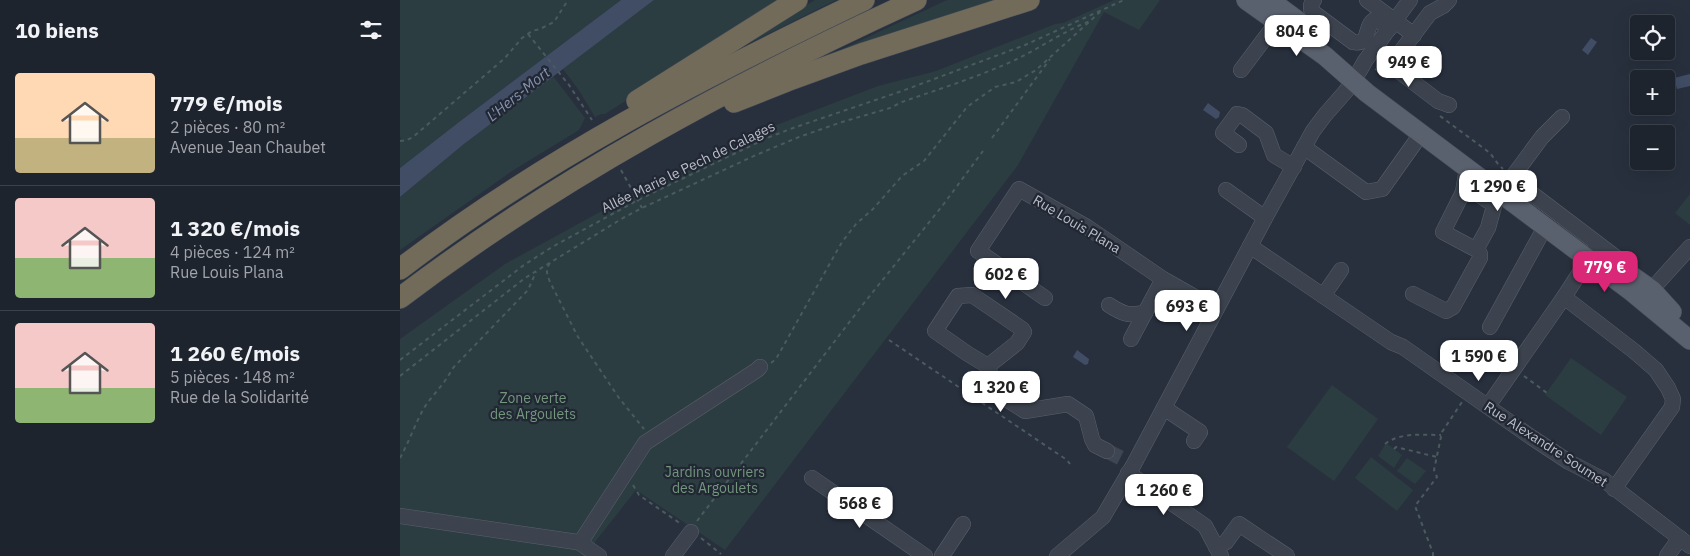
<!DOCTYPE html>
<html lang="fr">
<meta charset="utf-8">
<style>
:root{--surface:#1e242e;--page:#262c36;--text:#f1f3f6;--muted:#a1a4aa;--line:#3c414a;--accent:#db2777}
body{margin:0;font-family:"IBM Plex Sans",sans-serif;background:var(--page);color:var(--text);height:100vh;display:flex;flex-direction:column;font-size:19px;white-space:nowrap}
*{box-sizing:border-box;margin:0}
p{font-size:16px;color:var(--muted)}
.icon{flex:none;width:28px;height:28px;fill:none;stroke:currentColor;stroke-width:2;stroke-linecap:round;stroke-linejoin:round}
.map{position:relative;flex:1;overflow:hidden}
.drawer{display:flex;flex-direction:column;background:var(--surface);width:400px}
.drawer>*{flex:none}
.controls{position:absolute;left:1230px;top:15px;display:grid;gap:10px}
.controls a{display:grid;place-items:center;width:45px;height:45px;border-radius:5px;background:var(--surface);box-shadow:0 5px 20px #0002,0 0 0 1px var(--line);font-size:25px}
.price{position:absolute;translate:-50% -42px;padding:0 11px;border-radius:10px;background:#fff;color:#222;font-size:16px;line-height:32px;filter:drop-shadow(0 1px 2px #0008)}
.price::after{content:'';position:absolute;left:50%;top:30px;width:15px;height:11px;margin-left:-8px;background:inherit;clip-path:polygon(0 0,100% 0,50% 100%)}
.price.active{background:var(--accent);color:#fff}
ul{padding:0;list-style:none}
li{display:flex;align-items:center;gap:15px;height:125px;padding:0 15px}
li+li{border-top:1px solid var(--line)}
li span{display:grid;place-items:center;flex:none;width:140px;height:100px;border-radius:5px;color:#555}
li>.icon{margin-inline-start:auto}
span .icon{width:60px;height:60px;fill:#fffc;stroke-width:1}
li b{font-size:21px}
h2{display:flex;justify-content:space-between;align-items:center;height:60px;padding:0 15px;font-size:21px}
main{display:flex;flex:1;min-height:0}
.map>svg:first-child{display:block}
.green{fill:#2b3d40}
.water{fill:#404d65}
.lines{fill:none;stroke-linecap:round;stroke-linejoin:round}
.minor-tunnel{stroke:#3e4553;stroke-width:15;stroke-dasharray:15 8;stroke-linecap:butt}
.minor-casing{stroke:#5a606c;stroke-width:16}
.major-casing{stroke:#464b57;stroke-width:20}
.highway-casing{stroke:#474d59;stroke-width:22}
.path{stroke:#4a5a5e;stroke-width:2;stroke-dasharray:4 4;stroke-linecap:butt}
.minor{stroke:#3c434e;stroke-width:15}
.major{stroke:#5a616e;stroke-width:19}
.highway{stroke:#736b5a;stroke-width:21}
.labels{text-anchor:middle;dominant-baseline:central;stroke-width:4.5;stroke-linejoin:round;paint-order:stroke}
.street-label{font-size:14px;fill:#b9bec9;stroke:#212733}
.park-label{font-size:14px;fill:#72977d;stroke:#212733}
.water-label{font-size:15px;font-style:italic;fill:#8492ad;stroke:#212733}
</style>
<main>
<section class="drawer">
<h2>10 biens<svg class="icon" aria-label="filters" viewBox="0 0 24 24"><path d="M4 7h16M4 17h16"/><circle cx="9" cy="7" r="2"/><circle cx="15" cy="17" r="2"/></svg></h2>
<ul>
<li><span style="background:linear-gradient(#ffd9b3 65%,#c2b280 0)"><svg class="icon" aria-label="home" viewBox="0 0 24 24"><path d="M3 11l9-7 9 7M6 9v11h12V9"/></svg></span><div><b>779 €/mois</b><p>2 pièces · 80 m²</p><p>Avenue Jean Chaubet</p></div></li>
<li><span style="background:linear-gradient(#f6c9c9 60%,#8fb573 0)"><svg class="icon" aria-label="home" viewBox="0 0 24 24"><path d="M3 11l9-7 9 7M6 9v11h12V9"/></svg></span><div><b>1 320 €/mois</b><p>4 pièces · 124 m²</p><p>Rue Louis Plana</p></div></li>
<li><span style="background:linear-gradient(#f6c9c9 65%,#8fb573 0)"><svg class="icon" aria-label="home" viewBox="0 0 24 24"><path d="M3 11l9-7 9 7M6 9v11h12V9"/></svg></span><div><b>1 260 €/mois</b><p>5 pièces · 148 m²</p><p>Rue de la Solidarité</p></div></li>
</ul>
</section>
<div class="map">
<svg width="1290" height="556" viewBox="0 0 1290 556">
<rect width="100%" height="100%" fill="#28303e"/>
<!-- green -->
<g class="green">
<path d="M0 0H221L59 122 0 168V141L1 138 0 137Z"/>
<path d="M254 0H385L205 114H201L195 117 180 92 163 69Z"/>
<path d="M415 0H436L324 56Z"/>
<path d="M547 0H596L423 58Z"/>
<path d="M714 0H760L739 30 704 12 618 165 325 550 236 490 184 556H0V339L105 264 240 190 293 163 366 129 478 86 536 71 655 24 663 23Z"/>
<path d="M153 76 185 118 179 130 112 171 0 250V197L64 144Z"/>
<path d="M1290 194V225L1275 213Z"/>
<path d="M1171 358 1227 397 1201 435 1145 395Z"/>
<path d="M932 385 978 419 934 481 887 447Z"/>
<path d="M986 443 1002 455 994 468 978 456Z"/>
<path d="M971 457 1013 490 997 511 955 478Z"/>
<path d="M1007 458 1026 471 1015 484 997 471Z"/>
</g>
<!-- water -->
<g class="water">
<path d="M221 0H254L64 144 0 197V168L59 122Z"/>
<path d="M1191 38 1197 42 1188 55 1182 50Z"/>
<path d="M1290 74V86L1277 89 1274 78Z"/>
<path d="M808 103 820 112 819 117 816 119 803 110Z"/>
<path d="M677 350 689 359 688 364 685 365 673 357Z"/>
</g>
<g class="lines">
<!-- minor-tunnel -->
<path class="minor-tunnel" d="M707 451 725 460"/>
<!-- minor casing -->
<g class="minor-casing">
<g id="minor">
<path d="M914 0 911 5V9L914 13 953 42C972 46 963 24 976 19L990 28"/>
<path d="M967 0 1014 35"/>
<path d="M841 70 877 22"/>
<path d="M1049 105 1038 101 1000 72 996 58 1030 13 1043 6 1049 0"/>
<path d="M839 145 823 133 837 114 842 115 866 133 874 155 894 167"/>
<path d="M904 147 966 192 982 189 1021 134"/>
<path d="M1067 168 1063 192 1043 232 1073 248H1077L1088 228 1096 199 1142 137 1162 117"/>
<path d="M1065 183 1069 188 1091 203H1095"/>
<path d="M826 190 865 218"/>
<path d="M1123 197 1131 193 1230 268 1231 275"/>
<path d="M850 246 991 342 1003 347 1131 437 1169 462 1204 480 1290 546"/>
<path d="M1013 294 1046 311 1053 307 1080 258V254L1077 248"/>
<path d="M923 296 941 270"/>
<path d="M1164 297 1234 351 1256 370 1268 388 1273 399 1272 407 1214 489"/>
<path d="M645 298 578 251 619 189 687 227 763 279 816 309"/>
<path d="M1244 298 1290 247"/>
<path d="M709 305C723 314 728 316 745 313"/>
<path d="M1090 327 1145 227"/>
<path d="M731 339 763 279"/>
<path d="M588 366 617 343 624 332 622 329 572 295 558 296 535 331 568 354 588 366 595 392 625 411 668 404 686 416 692 439 695 445 707 451"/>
<path d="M1088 406 1164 297 1195 249"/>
<path d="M764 408 800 432 794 441"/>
<path d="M728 473 805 526 821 556"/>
<path d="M412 478 525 556"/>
<path d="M0 516 177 542 180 543 199 556"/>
<path d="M180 543 245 443 357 370 360 367"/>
<path d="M816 547 826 542 839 524 887 556"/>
<path d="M273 556 291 532"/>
<path d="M542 556 563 524"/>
<path d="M657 556 703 517 734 464 865 218 913 131 925 115 946 91 960 70 965 61 1010 0"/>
<path d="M1267 556 1280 538"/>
</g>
</g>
<!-- major casing -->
<g class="major-casing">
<g id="major">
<path d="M846 0 925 56 967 93 1232 292 1290 340"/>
<path d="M870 0 920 37"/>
<path d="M1225 271 1252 290 1272 312"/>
</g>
</g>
<!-- highway casing -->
<g class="highway-casing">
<g id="highway">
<path d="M237 101 397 0"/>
<path d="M334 102 387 81 461 54 629 0"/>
<path d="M0 269C142 160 303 77 464 0"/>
<path d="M0 298C159 177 335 83 516 0"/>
</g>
</g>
<!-- path -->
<g class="path">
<path d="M128 34 169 85 192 120"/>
<path d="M975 69 989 77"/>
<path d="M1040 116 1090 153 1098 164 1103 169"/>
<path d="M592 138 650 59"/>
<path d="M0 141 7 140 13 137 105 58 122 38 132 31 140 29 154 22 168 0"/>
<path d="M221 170 242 208"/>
<path d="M150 263C145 270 147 274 150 282L178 337 219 398 244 429"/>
<path d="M489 340 667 460 670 464"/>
<path d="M0 360 124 265 152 247 238 200 367 138 393 128 502 91 625 45 724 0"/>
<path d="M371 363 376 359 442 242 456 224 473 209 502 176 524 161 567 107 595 87 616 82 636 70 700 12"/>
<path d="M0 376 125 278 223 218 242 208 356 155 399 137 442 122 490 108 502 102C539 89 578 77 615 60 640 48 664 31 690 21"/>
<path d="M1124 376 1147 393"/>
<path d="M985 444C1000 432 1023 435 1041 435"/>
<path d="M994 449 996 447 1037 457"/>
<path d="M0 458C9 442 15 424 24 408 33 394 45 384 52 369L128 290 136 272"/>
<path d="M233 485 239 495 281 524"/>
<path d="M297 521 464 303 543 205 583 151"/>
<path d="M301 538 321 554"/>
<path d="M1033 556V553L1015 506 1037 477 1034 470 1042 432 1062 402"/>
</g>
<!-- minor -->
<use href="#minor" class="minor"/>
<!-- major -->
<use href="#major" class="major"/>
<!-- highway -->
<use href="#highway" class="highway"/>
</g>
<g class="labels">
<!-- street labels -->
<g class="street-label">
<text transform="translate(288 167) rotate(-26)">Allée Marie le Pech de Calages</text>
<text transform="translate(677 224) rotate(31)">Rue Louis Plana</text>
<text transform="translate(1146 444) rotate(33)">Rue Alexandre Soumet</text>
</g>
<!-- park labels -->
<g class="park-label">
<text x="133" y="398">Zone verte<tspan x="133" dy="16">des Argoulets</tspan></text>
<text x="315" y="472">Jardins ouvriers<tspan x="315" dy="16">des Argoulets</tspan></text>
</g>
<!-- water labels -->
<g class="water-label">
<text transform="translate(118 94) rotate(-39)">L'Hers-Mort</text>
</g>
</g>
</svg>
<div class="controls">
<a><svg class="icon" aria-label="locate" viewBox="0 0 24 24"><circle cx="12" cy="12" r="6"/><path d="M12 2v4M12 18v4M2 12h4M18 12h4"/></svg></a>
<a>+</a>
<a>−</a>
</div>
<b class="price" style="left:897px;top:57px">804 €</b>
<b class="price" style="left:1009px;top:88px">949 €</b>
<b class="price" style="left:1098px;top:212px">1 290 €</b>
<b class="price active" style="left:1205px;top:293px">779 €</b>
<b class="price" style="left:606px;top:300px">602 €</b>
<b class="price" style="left:787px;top:332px">693 €</b>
<b class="price" style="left:1079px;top:382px">1 590 €</b>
<b class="price" style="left:601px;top:413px">1 320 €</b>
<b class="price" style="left:764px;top:516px">1 260 €</b>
<b class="price" style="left:460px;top:529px">568 €</b>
</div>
</main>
